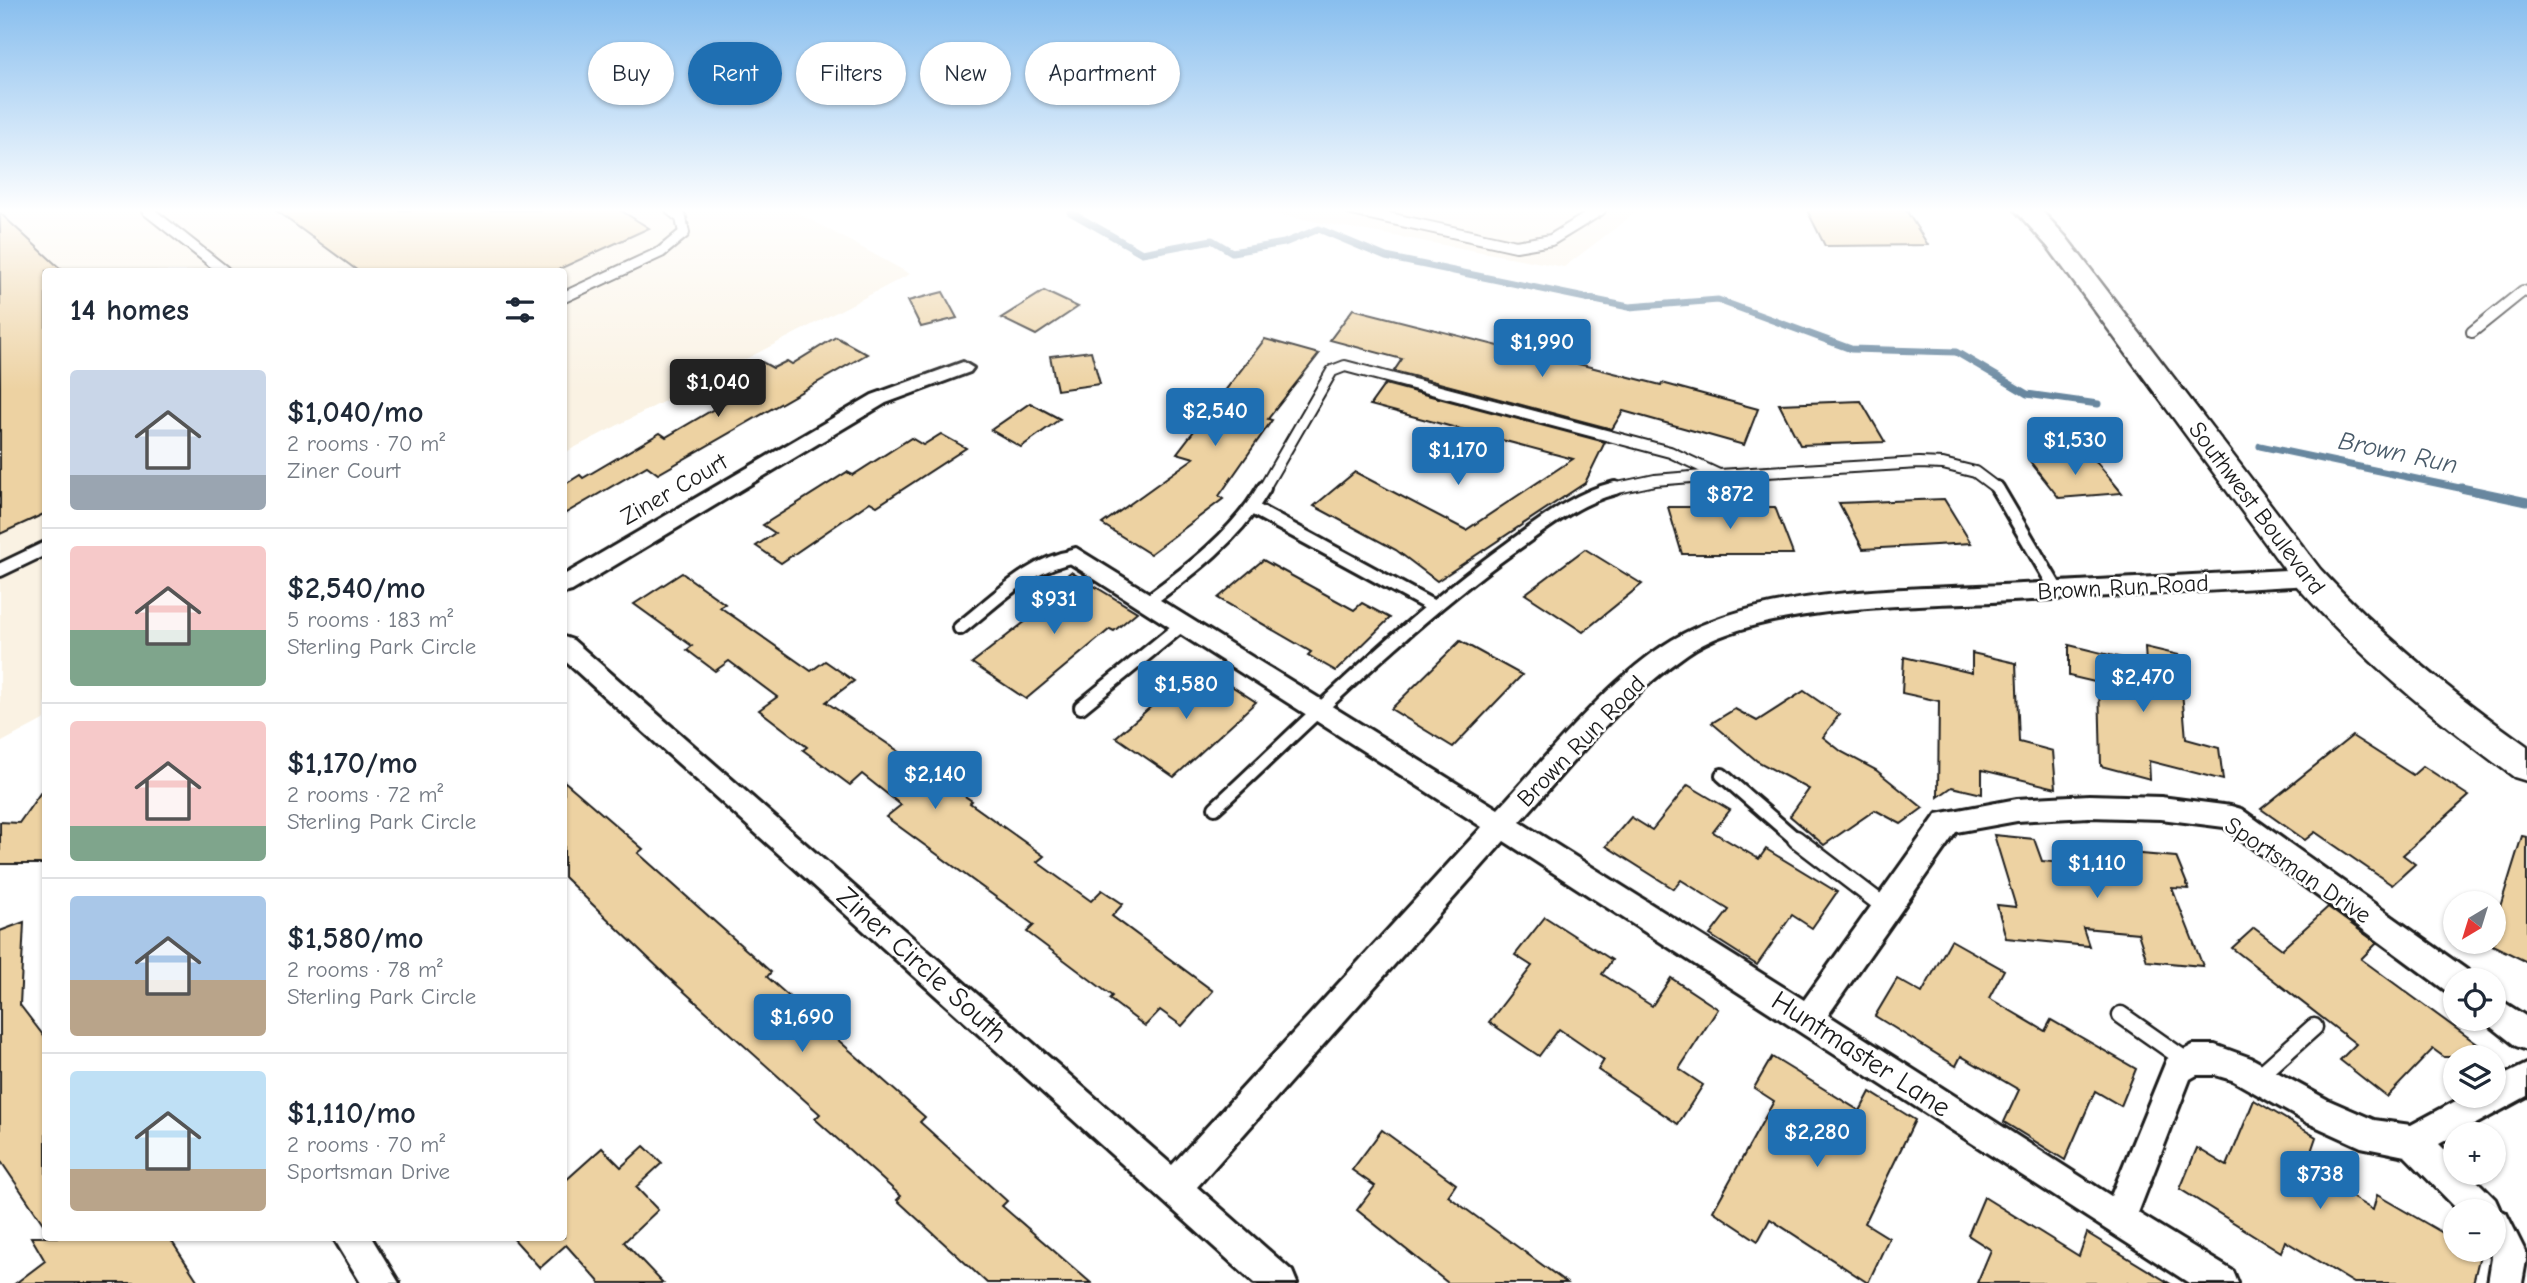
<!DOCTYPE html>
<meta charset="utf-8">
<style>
:root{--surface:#fff;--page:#f6f6f7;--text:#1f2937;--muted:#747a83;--line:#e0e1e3;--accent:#1f6fb2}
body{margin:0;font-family:"Comic Neue",sans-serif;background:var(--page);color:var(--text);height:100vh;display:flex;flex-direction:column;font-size:26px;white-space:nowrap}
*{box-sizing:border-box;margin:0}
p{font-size:23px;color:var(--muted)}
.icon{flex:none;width:38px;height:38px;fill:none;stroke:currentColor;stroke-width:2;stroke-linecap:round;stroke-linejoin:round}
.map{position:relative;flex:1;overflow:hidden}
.sheet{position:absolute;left:42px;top:268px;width:525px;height:973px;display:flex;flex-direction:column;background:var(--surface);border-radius:7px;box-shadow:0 2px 5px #0004}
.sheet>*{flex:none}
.top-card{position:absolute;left:588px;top:42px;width:665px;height:63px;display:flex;gap:14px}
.needle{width:46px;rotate:218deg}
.buttons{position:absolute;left:2443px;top:891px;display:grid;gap:14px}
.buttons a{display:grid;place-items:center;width:63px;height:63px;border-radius:50%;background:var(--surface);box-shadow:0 2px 5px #0004;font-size:35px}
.price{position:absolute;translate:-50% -60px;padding:0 16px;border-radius:7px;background:var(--accent);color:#fff;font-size:23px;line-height:46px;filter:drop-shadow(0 2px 4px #0008)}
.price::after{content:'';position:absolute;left:50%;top:42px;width:21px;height:16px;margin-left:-10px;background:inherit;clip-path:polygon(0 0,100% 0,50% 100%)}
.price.current{background:#222;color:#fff}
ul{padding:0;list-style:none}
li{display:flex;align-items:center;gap:21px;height:175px;padding:0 28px}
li+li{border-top:2px solid var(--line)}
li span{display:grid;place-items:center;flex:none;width:196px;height:140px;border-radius:7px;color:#555}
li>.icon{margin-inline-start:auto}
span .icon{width:84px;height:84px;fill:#fffc;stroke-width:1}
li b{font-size:30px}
h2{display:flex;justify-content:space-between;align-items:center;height:84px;padding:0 28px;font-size:30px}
.chip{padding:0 24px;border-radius:32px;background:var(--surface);box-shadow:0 2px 5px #0004;font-size:24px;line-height:63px}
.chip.current{background:var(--accent);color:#fff}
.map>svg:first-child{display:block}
.built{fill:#faf2e3}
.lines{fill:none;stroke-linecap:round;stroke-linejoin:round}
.stream-far1{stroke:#67879f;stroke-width:7}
.stream{stroke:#67879f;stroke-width:9}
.building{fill:#edd2a2;stroke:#1c1c1c;stroke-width:2}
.lane-far2-casing{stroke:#1c1c1c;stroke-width:14}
.lane-far1-casing{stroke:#1c1c1c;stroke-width:18}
.lane-casing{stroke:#1c1c1c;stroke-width:21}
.street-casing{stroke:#1c1c1c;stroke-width:6}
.secondary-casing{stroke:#1c1c1c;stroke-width:5}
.lane-far2{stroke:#fff;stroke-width:10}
.lane-far1{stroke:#fff;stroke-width:12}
.lane{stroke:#fff;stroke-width:16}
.street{fill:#fff;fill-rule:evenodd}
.secondary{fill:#fff;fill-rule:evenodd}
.labels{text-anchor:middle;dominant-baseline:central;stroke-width:5;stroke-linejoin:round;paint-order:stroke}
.street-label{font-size:24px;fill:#1c1c1c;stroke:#fff}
.water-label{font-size:26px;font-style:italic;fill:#485a69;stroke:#fff}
.near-street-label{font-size:28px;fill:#1c1c1c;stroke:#fff}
</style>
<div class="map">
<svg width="2527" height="1283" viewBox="0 0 2527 1283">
<rect width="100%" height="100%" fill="#fff"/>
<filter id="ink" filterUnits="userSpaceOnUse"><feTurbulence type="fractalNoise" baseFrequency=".0143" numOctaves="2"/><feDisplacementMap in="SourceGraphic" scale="14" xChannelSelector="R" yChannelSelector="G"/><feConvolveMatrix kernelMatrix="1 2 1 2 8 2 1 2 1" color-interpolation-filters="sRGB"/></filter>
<g filter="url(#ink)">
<!-- built -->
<g class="built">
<path d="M0 210H793L910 274 564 453V271H46L45 719 0 743Z"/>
<path d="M1252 210H1639L1564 267Z"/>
</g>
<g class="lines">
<!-- stream-far1 -->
<g class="stream-far1">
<path d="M1072 210 1070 212 1142 253 1212 240 1232 252 1284 243 1319 229 1386 257 1629 307 1718 300 1851 349 1956 352 2027 394 2098 404"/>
<path d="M2260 446 2469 490"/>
</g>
<!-- stream -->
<path class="stream" d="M2461 488 2527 502"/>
</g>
<!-- building -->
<g class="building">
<path d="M275 210H620L649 228 555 271H358Z"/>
<path d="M1807 210H1906L1928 245 1825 246Z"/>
<path d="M0 213 63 271H46V513L0 534Z"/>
<path d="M1044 291 1078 307 1036 335 1001 318Z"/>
<path d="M943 292 957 318 921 327 908 301Z"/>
<path d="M1353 309 1558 361 1559 359 1661 385 1662 383 1758 409 1744 445 1623 411 1612 429 1394 371 1402 359 1330 340Z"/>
<path d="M836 337 867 354 658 474 647 466 564 514V485L580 475 583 478 660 433 666 437 748 389 732 378 762 362 773 368 787 361 792 364Z"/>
<path d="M1265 339 1319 354 1268 419 1272 420 1219 496 1223 499 1150 554 1102 524 1194 458 1177 453Z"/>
<path d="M1091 351 1100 384 1057 390 1050 356Z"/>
<path d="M1385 384 1605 442 1585 483 1437 581 1396 550 1314 506 1355 472 1466 530 1573 459 1370 405Z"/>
<path d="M1861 401 1885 442 1800 445 1779 404Z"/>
<path d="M1030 403 1060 419 1021 447 991 430Z"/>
<path d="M941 434 966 448 877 506 870 502 781 563 756 546 775 533 763 525 847 472 853 475 911 438 923 445Z"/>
<path d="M2091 455 2122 493 2059 498 2029 460Z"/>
<path d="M1944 499 1971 543 1863 549 1839 503Z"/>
<path d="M1668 507H1775L1793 554H1682Z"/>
<path d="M1585 549 1642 584 1583 632 1525 594Z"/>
<path d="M1263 560 1354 610 1362 603 1390 618 1336 671 1308 655 1311 652 1218 598Z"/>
<path d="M1071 572 1137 612 1114 631 1110 629 1026 699 972 663 1058 596 1048 590Z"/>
<path d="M682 573 725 604 720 607 811 671 825 661 854 681 826 702 972 801 970 803 1044 856 1037 862 1091 901 1102 890 1123 904 1112 916 1213 991 1182 1026 1160 1010 1145 1026 1109 999 1112 996 1027 932 1034 925 886 817 901 805 862 774 850 785 803 750 807 747 759 710 777 697 729 661 715 671 687 650 692 646 634 604Z"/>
<path d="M1460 641 1522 675 1453 747 1391 709Z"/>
<path d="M2069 645 2146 664 2145 647 2179 655 2186 739 2219 748 2223 780 2149 761 2150 779 2101 766 2099 683 2069 676Z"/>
<path d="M1972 653 2016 663 2019 742 2053 751 2056 788 1982 770V794L1952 787 1938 797 1939 701 1902 693 1904 657 1972 673Z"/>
<path d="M1199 665 1256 702 1174 777 1116 737Z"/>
<path d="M1804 691 1839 715 1823 737 1842 752 1876 770 1923 808 1901 824 1875 810 1824 845 1790 816 1809 789 1757 761 1712 723 1735 709 1757 721Z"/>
<path d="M2352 736 2413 775 2423 766 2469 796 2403 855 2415 864 2392 885 2315 832 2305 840 2261 809Z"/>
<path d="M564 781 643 849 638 853 771 972 767 977 925 1117 920 1122 1007 1201 1002 1206 1091 1283H987L897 1200 901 1196 815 1119 820 1114 668 977 564 877Z"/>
<path d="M46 785V864H0V822L19 823Z"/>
<path d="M1688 785 1730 810 1713 832 1759 859 1766 849 1837 892 1812 928 1792 915 1757 965 1710 935 1729 910 1681 880 1674 889 1606 846 1631 817 1652 830Z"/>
<path d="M1994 835 2034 839 2042 861 2098 866 2092 850 2176 857 2189 889 2172 888 2203 966 2147 961 2138 933 2083 928 2089 946 2006 938 1997 905 2016 907Z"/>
<path d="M2522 836 2527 837V962L2486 942H2494V907L2499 910Z"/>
<path d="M2328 907 2377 943 2361 959 2495 1057H2444L2433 1049 2387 1097 2340 1060 2356 1044 2232 948 2254 928 2282 949Z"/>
<path d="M1545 917 1612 960 1602 974 1652 1006 1671 978 1718 1009 1679 1069 1703 1085 1678 1124 1598 1070 1604 1060 1559 1029 1539 1056 1489 1022 1532 966 1515 955Z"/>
<path d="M24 922 20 1005 46 1039V1228L0 1160V931Z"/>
<path d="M1951 940 2004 970 1989 998 2045 1031 2051 1020 2136 1069 2121 1106 2095 1091 2065 1160 2004 1122 2019 1090 1961 1056 1956 1066 1875 1016 1897 979 1922 993Z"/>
<path d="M1772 1057 1860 1111 1870 1092 1915 1120 1865 1223 1889 1238 1868 1283 1770 1219 1758 1241 1713 1211 1774 1101 1754 1088Z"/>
<path d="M2254 1100 2316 1137 2305 1169 2373 1210 2377 1195 2455 1240V1250H2471L2480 1255 2473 1283H2354L2285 1241 2281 1252 2180 1189 2197 1148 2227 1166Z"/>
<path d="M1382 1130 1456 1184 1448 1196 1567 1283H1448L1357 1210 1375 1186 1352 1170Z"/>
<path d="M644 1146 662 1163 636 1187 658 1210 624 1242 663 1283H600L566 1245 540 1268 512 1237H564V1182L602 1148 621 1167Z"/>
<path d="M1984 1197 2079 1256 2087 1233 2169 1283H1977L1991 1250 1968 1235Z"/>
<path d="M31 1237H169L199 1283H16L45 1261Z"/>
</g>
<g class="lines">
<!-- lane-far2 casing -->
<g class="lane-far2-casing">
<g id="lane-far2">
<path d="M147 210 224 271"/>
<path d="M1352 210 1516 246 1551 240 1600 210"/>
<path d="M564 297 661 252 684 233 681 218 671 210"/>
<path d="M2472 332 2523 291 2527 292"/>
<path d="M1263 490 1332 371 1345 366 1670 452 1719 475 1919 463 1943 464 1975 472 1999 490"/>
<path d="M1608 490 1655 480 1716 475"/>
</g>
</g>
<!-- lane-far1 casing -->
<g class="lane-far1-casing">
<g id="lane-far1">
<path d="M1997 488 2057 590"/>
<path d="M1252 508 1432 606"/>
<path d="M0 570 46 548"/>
<path d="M1147 602C1191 570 1236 536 1264 488"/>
<path d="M960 628C995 601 1031 562 1076 556"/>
<path d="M1081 707 1183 624"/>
<path d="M1722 775 1798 841"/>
<path d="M1215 808C1311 719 1403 625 1510 548 1543 525 1575 498 1615 488"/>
</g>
</g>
<!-- lane casing -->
<g class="lane-casing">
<g id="lane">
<path d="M1796 839 1885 907"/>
<path d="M2121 1015 2188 1062"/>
<path d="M2257 1078 2314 1027"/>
</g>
</g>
<!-- street casing -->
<g class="street-casing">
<g id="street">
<path d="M963 362 973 368 970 372 886 403 572 591 564 593V575L872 395Z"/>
<path d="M1076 548 1498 809C1549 754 1609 678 1672 640 1760 587 1901 590 2002 585 2104 580 2206 574 2308 569L2316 571 2320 577 2316 583 2308 585C2209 591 2111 596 2012 601 1923 606 1760 603 1687 654 1622 699 1572 764 1520 822L1804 1000 1937 814 2017 799 2089 795 2161 797 2231 806 2241 809 2467 970 2471 980H2455V993L2445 990 2224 827 2161 819 2089 817 2017 821 1956 832 1828 1015 2111 1196 2167 1059 2193 1045H2215L2251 1058 2328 1100 2374 1120 2411 1125 2465 1096H2494V1080L2527 1064V1096L2439 1144 2455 1160V1172H2468L2495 1199 2500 1210 2506 1213 2527 1255 2522 1283H2488L2492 1258 2488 1250H2494V1211H2459L2405 1156 2361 1147 2306 1122 2232 1080 2215 1075H2197L2190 1079 2138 1213 2233 1271 2238 1283H2189L1504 841 1197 1187 1292 1271 1297 1283H1254L564 660V637L573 640 1172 1165 1482 827 1068 562 1064 556 1068 550Z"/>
<path d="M2494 996 2527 1017V1050L2516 1046 2483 1020 2494 1018Z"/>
<path d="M333 1237H371L399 1283H361Z"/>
</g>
</g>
<!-- secondary casing -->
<g class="secondary-casing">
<path id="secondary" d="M2015 210H2041L2066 237 2320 569C2382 636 2452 693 2527 746V781L2514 777C2435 719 2361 659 2296 585L2048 247Z"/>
</g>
<!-- lane-far2 -->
<use href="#lane-far2" class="lane-far2"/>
<!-- lane-far1 -->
<use href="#lane-far1" class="lane-far1"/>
<!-- lane -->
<use href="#lane" class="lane"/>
<!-- street -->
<use href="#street" class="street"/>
<!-- secondary -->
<use href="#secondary" class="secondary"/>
</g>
</g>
<!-- sky -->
<linearGradient id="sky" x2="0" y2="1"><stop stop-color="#88beee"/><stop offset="0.54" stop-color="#fff"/><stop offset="1" stop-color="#fff" stop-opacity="0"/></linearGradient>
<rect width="2527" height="390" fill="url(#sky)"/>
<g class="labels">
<!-- street labels -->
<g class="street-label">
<text transform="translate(674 489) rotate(-30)">Ziner Court</text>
<text transform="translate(2257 508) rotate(53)">Southwest Boulevard</text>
<text transform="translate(2123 587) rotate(-3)">Brown Run Road</text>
<text transform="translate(1581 741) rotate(-46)">Brown Run Road</text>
<text transform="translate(2298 870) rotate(34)">Sportsman Drive</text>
</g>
<!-- water labels -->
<g class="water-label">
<text transform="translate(2398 453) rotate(12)">Brown Run</text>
</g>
<!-- near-street labels -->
<g class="near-street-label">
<text transform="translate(922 965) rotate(42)">Ziner Circle South</text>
<text transform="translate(1861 1054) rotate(33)">Huntmaster Lane</text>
</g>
</g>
</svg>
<div class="buttons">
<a><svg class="needle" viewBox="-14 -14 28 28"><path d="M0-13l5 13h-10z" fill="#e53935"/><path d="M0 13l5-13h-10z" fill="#747a83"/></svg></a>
<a><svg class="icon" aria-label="locate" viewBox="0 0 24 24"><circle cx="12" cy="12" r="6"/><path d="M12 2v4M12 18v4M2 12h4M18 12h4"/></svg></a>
<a><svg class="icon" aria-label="layers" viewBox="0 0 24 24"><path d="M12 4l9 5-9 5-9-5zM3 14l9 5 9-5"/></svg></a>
<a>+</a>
<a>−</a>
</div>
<b class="price" style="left:1542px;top:379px">$1,990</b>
<b class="price current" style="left:718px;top:419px">$1,040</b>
<b class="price" style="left:1215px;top:448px">$2,540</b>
<b class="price" style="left:2075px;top:477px">$1,530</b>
<b class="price" style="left:1458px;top:487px">$1,170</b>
<b class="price" style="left:1730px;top:531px">$872</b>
<b class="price" style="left:1054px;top:636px">$931</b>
<b class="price" style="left:2143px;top:714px">$2,470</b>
<b class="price" style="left:1186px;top:721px">$1,580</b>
<b class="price" style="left:935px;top:811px">$2,140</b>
<b class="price" style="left:2097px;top:900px">$1,110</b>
<b class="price" style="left:802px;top:1054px">$1,690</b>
<b class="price" style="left:1817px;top:1169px">$2,280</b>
<b class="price" style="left:2320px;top:1211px">$738</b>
<div class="top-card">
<a class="chip">Buy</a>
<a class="chip current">Rent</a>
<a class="chip">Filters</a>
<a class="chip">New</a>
<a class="chip">Apartment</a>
</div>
<section class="sheet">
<h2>14 homes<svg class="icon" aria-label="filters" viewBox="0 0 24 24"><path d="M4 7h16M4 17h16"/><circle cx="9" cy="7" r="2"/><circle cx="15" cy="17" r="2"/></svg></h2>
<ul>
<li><span style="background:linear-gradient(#c9d6e8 75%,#9aa5b1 0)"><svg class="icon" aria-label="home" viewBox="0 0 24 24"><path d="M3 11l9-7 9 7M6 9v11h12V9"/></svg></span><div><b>$1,040/mo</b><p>2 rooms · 70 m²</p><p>Ziner Court</p></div></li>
<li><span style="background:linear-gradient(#f6c9c9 60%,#7fa58c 0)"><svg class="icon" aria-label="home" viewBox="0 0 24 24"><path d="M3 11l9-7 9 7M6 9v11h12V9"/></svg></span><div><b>$2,540/mo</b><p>5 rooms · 183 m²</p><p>Sterling Park Circle</p></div></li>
<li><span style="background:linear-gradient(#f6c9c9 75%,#7fa58c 0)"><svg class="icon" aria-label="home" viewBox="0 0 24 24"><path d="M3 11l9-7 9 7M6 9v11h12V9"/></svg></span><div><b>$1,170/mo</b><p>2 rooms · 72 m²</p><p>Sterling Park Circle</p></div></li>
<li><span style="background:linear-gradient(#a9c7e8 60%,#b9a48a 0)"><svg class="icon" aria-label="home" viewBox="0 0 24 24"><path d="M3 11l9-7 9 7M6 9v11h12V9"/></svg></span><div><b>$1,580/mo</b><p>2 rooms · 78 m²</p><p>Sterling Park Circle</p></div></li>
<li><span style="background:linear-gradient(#bfe0f5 70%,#b9a48a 0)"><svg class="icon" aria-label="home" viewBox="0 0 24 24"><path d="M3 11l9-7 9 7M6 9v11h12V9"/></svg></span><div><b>$1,110/mo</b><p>2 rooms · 70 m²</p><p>Sportsman Drive</p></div></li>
</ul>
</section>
</div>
